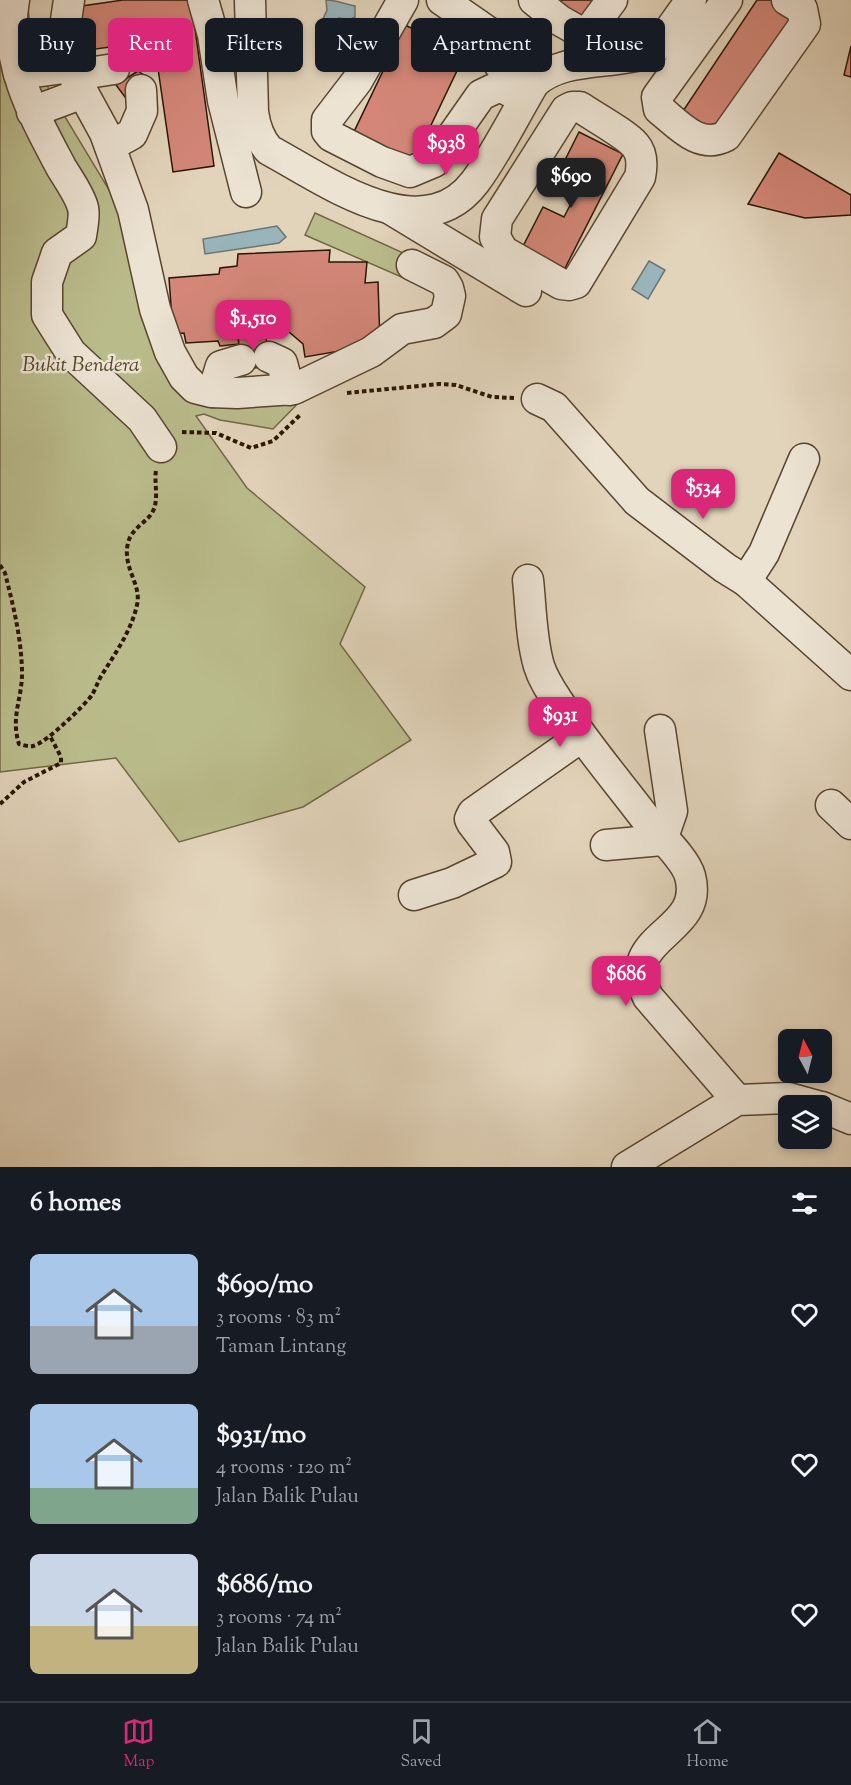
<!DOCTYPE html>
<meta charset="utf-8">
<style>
:root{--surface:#171b24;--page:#20242c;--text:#f1f3f6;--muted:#9ea1a6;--line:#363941;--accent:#db2777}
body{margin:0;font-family:"Sorts Mill Goudy",serif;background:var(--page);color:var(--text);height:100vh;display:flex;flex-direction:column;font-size:22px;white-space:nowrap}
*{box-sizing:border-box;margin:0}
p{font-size:20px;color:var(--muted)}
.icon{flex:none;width:33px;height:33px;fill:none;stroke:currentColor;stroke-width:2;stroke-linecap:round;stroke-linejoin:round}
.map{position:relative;height:1167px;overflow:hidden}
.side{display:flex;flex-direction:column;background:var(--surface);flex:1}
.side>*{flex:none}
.hud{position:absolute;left:18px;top:18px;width:816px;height:54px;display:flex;gap:12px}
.needle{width:39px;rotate:353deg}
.buttons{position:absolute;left:778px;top:1029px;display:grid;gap:12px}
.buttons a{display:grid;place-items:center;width:54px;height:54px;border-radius:9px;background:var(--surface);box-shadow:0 3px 9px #0003;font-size:30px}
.price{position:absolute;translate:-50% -51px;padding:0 14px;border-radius:12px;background:var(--accent);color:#fff;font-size:20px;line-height:39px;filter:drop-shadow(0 2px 3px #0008)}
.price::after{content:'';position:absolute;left:50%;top:36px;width:18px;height:14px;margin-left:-9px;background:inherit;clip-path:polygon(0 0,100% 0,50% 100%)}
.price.current{background:#222;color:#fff}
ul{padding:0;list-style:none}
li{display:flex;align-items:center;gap:18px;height:150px;padding:0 30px}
li span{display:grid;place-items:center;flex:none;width:168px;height:120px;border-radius:9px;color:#555}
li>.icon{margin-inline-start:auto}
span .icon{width:72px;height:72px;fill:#fffc;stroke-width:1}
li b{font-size:26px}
h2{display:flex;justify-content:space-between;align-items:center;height:72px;padding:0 30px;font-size:26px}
.pill{padding:0 21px;border-radius:9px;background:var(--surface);box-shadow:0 3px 9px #0003;font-size:21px;line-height:54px}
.pill.current{background:var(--accent);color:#fff}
.menu{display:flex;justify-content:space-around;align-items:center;height:84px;border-top:2px solid var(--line);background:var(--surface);font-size:16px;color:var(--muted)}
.menu a{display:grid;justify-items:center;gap:3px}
.menu .current{color:var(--accent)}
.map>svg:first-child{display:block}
.green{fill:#babb8b;stroke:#726846;stroke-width:1.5}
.water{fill:#99b5bb;stroke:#6d7571;stroke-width:1.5}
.building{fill:#d48779;stroke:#2a1502;stroke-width:1.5}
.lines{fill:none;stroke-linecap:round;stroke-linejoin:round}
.minor-casing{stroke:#584530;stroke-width:33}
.path{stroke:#2a1502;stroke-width:4;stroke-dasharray:4.5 3;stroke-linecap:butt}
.minor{stroke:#ece3d3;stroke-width:30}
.labels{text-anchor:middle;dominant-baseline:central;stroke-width:5;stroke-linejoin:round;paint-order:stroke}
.park-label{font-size:21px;font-style:italic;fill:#55472b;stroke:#ece3d3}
</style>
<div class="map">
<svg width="851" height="1167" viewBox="0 0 851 1167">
<rect width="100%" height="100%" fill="#e2d4bb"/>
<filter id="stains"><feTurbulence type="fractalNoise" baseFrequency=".00333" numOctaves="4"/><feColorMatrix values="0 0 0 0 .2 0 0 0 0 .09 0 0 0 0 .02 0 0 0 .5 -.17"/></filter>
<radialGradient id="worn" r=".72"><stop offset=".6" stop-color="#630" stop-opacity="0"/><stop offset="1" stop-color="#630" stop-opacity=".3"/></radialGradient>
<!-- green -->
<g class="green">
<path d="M0 0H27L33 51 50 92 114 198 138 265 140 312 148 315 194 399 308 393 273 429 220 420 204 414 196 416 247 488 365 587 340 644 411 740 303 807 179 842 116 758 0 772Z"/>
<path d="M315 213 423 262 413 282 305 235Z"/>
</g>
<!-- water -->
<g class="water">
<path d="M326 0C338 0 343 4 355 6V17L349 20 339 18 330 25 323 26 321 23 327 10Z"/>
<path d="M277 226 286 237 279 243 205 254 203 239Z"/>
<path d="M649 261 665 270 648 299 632 289Z"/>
</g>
<!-- building -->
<g class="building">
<path d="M123 0H191L214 166 173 172 154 41 81 51 75 7Z"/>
<path d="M556 0H606L589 23Z"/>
<path d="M757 0H783L801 12 717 138 681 114Z"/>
<path d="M405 25 465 54 411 167 351 138Z"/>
<path d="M851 46V77L844 75Z"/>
<path d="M138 71 154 82 128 101 116 85Z"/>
<path d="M579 132 623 154 559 280 517 258 543 207 564 217 585 176 563 164Z"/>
<path d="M779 153 851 195V215L805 218 748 204Z"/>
<path d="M330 250 329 262H367L365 283 378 282 380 344 305 357 303 344 289 332 238 335 239 344 220 346 218 341 186 343 184 333 173 334 169 278 219 274 220 268 237 266 238 254Z"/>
<path d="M266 333 268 366 241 370 238 335Z"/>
</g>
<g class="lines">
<!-- minor casing -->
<g class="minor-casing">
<g id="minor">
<path d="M14 0C3 61 34 116 61 167 68 179 80 195 83 208 85 216 82 228 81 236L57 253 47 282V315L71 353 142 419 161 447"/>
<path d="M69 0 65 27 68 54 76 80 105 133 133 210 155 309 170 352 184 377 195 388 211 392 237 393 294 389 371 352 402 329 434 323 446 314 450 296 448 288 444 281 412 265"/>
<path d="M203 0 213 35 223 101 246 192"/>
<path d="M250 0 253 112C255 127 259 139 269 150 325 180 422 252 475 182 496 154 516 113 534 83 563 56 611 65 647 53L659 45 691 0"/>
<path d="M403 0 357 81 327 120V131L331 136 382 162 410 172 434 162 481 95 500 86 524 99"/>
<path d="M442 0 497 38 500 49 499 64 536 81"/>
<path d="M534 0 559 20 582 33 592 27 612 0"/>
<path d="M727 0 657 97 659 109C679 125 699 150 726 136L805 24 802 9 787 0"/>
<path d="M19 74 72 67"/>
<path d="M75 75 114 69"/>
<path d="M572 107H580C593 116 627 135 635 145 643 154 642 167 640 177L576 283 569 285 561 284 503 251 495 237 497 219 566 110Z"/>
<path d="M32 112 83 93"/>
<path d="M110 146 132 134 142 111 141 90"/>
<path d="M392 210 526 291"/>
<path d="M269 357 282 363 289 390"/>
<path d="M213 392 221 366 241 360"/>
<path d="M537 399 554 407 637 501 725 568 746 581 851 675"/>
<path d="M528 580C531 607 531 639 539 666 544 682 554 695 563 709 588 747 618 782 646 819 658 834 685 858 690 876 706 935 616 934 648 997L737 1100"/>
<path d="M746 581 764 553 804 459"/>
<path d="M831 805 851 824"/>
<path d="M606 845 662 840 672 811 660 730"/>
<path d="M414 895 452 883 496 862 494 852 472 823 470 819 473 813 581 737"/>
<path d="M822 1107 851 1119"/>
<path d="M627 1167 737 1100 788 1098 817 1106"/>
</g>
</g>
<!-- path -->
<g class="path">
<path d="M347 393 439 384 456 385 492 397 514 398"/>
<path d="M182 432 216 433 251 448 273 441 300 415"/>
<path d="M0 565 5 573C13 605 21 636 22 670 23 697 10 717 19 744 23 745 29 747 33 746 46 743 84 706 92 695 95 690 97 684 100 678 114 655 131 632 137 605 142 584 122 568 128 543 132 527 148 522 153 511 159 499 154 483 156 470"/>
<path d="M0 804 24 782 61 763V757L50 736"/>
</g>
<!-- minor -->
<use href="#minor" class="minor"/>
</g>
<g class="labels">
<!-- park labels -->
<g class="park-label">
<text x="81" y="366">Bukit Bendera</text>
</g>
</g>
<rect width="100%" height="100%" filter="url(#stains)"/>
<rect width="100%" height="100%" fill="url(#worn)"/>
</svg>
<div class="buttons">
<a><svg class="needle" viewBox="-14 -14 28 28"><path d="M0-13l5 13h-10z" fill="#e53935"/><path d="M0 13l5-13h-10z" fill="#9ea1a6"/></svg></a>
<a><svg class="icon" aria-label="layers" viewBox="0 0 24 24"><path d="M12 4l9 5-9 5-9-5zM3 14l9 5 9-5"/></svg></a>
</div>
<b class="price" style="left:446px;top:176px">$938</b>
<b class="price current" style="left:571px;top:209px">$690</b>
<b class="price" style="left:253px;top:351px">$1,510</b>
<b class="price" style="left:703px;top:520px">$534</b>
<b class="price" style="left:560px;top:748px">$931</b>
<b class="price" style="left:626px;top:1007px">$686</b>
<div class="hud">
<a class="pill">Buy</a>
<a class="pill current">Rent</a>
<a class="pill">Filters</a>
<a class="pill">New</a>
<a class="pill">Apartment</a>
<a class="pill">House</a>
</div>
</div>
<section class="side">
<h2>6 homes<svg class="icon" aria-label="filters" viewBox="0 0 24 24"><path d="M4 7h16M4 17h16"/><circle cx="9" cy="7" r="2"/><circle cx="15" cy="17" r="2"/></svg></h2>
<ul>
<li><span style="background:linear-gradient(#a9c7e8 60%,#9aa5b1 0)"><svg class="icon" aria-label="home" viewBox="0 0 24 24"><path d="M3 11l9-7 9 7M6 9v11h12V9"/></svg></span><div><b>$690/mo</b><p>3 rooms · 83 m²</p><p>Taman Lintang</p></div><svg class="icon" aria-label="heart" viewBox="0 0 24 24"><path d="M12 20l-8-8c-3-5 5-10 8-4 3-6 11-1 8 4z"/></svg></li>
<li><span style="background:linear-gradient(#a9c7e8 70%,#7fa58c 0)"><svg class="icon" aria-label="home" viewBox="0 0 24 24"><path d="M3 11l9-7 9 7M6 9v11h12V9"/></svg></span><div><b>$931/mo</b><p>4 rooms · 120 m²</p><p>Jalan Balik Pulau</p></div><svg class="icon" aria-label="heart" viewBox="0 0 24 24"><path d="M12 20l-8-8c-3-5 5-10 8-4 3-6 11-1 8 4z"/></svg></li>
<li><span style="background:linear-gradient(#c9d6e8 60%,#c2b280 0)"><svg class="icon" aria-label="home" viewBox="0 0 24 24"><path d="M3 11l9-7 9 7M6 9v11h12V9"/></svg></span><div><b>$686/mo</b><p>3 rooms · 74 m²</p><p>Jalan Balik Pulau</p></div><svg class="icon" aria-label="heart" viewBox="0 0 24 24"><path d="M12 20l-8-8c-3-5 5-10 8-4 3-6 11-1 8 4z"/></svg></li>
</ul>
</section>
<nav class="menu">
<a class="current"><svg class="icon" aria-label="map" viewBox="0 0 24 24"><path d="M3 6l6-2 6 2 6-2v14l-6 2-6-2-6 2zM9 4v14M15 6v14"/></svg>Map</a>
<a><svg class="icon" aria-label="saved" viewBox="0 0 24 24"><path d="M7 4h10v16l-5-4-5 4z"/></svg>Saved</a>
<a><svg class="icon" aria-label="home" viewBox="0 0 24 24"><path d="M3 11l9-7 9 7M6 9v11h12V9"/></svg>Home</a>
</nav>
